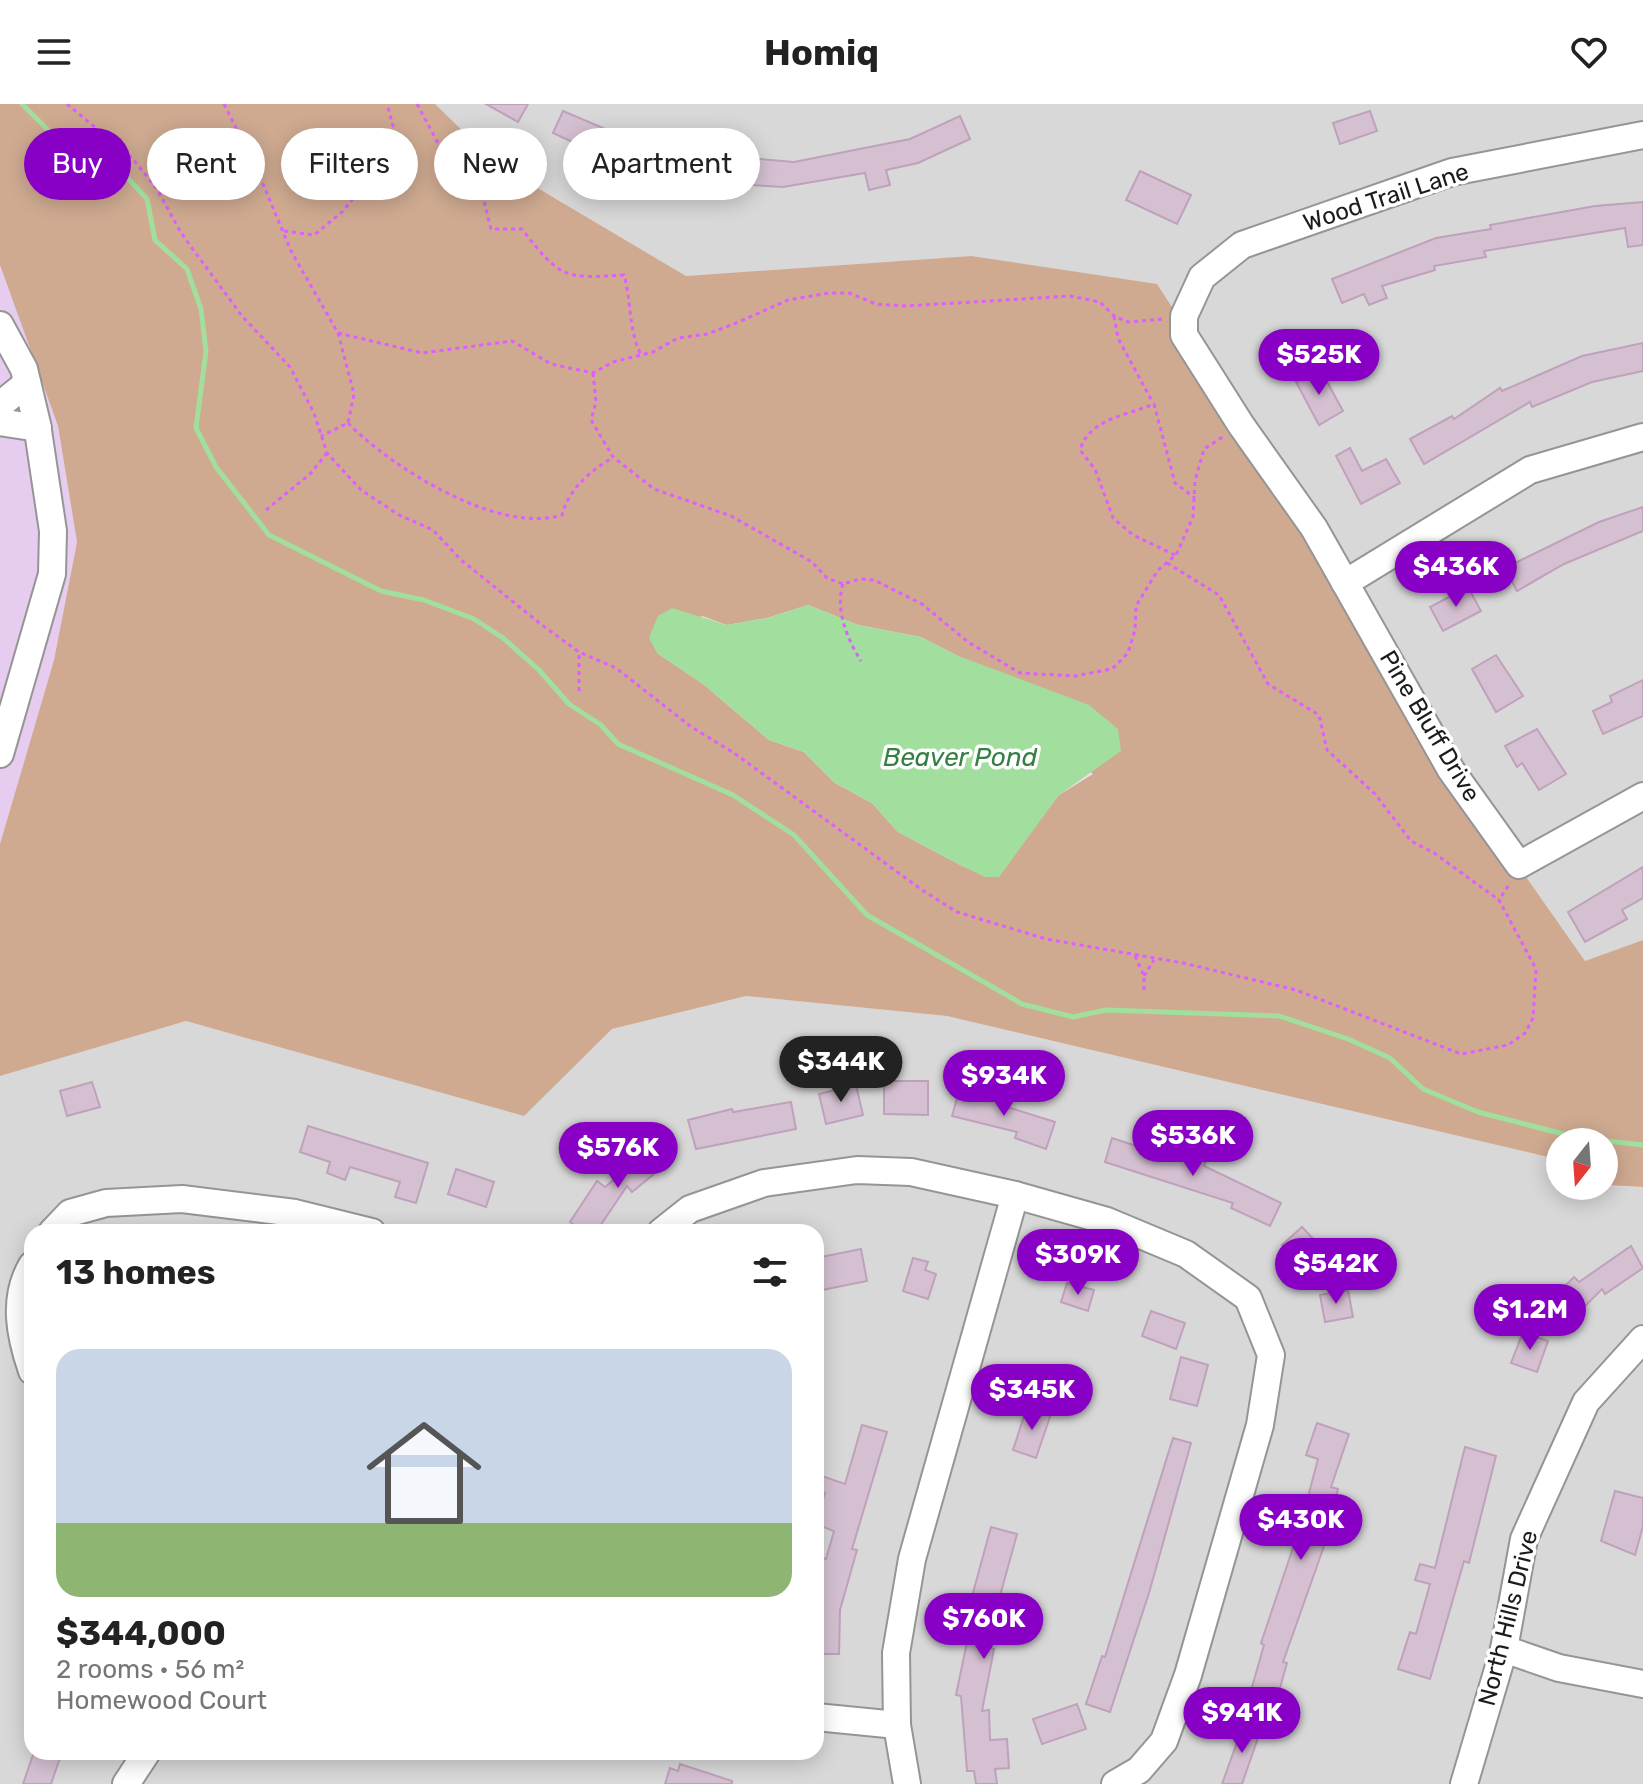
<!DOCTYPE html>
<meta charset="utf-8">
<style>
:root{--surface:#fff;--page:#f2f2f2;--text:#222;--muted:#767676;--line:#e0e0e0;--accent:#8800c5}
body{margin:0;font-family:Rubik,sans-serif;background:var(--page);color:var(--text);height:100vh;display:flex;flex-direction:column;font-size:30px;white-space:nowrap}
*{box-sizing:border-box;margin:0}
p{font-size:26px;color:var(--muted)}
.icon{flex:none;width:44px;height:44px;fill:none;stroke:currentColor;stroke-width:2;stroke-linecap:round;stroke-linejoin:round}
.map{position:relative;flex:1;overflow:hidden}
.drawer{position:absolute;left:24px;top:1120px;width:800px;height:536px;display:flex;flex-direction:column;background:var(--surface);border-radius:24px;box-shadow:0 4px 20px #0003}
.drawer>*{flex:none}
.banner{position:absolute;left:24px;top:24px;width:800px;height:72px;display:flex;gap:16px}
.needle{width:52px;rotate:197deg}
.fabs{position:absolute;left:1546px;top:1024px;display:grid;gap:16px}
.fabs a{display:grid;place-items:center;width:72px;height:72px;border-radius:50%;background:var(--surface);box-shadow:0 4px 20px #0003;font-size:40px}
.price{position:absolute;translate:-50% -68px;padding:0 18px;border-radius:28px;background:var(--accent);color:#fff;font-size:26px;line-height:52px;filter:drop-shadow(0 2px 4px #0008)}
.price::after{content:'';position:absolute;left:50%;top:48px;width:24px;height:18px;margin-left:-12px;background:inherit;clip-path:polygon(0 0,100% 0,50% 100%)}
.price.on{background:#222;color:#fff}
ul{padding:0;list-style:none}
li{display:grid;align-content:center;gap:16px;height:424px;padding:0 32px}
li+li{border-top:2px solid var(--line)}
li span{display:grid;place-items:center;height:248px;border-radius:24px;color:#555}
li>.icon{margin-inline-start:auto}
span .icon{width:144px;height:144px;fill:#fffc;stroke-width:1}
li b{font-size:34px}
h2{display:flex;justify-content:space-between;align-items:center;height:96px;padding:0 32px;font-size:34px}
.pill{padding:0 28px;border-radius:36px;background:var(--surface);box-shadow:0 4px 20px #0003;font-size:28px;line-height:72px}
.pill.on{background:var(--accent);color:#fff}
header{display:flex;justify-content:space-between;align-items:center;height:104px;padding:0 32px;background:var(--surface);font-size:36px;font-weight:700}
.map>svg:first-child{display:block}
.residential{fill:#d8d8d9;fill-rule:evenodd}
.commercial{fill:#e6cdf0}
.forest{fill:#cfaa91;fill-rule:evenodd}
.water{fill:#a2de9d}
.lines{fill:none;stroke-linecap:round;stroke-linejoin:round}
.stream{stroke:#a2de9d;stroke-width:5}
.building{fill:#d4c0d1;stroke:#bfa1bb;stroke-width:2}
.minor-casing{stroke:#959595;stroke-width:30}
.path{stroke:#de5eff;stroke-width:3;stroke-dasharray:4 4;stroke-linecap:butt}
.minor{stroke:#fff;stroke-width:26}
.labels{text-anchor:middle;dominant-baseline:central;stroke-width:7;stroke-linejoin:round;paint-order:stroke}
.street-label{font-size:24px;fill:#1b1b1b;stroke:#fff}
.water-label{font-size:26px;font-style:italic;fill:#357f43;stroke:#fff}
</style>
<header><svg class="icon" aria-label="menu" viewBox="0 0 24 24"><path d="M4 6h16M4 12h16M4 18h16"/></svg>Homiq<svg class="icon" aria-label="heart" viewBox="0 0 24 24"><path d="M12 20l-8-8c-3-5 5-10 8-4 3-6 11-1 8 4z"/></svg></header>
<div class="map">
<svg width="1643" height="1680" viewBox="0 0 1643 1680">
<rect width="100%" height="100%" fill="#eddfe8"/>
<!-- residential -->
<g class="residential">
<path d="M435 0H1643V836L1585 857 1498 733 971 152 686 172 497 60Z"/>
<path d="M746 892 947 912 1548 1053 1560 1060V1082L1643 1083V1680H0V972L186 917 524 1011 612 925ZM32 1128H816V1648H32Z"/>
</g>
<!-- commercial -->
<path class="commercial" d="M0 161 58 322 77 438 54 556 0 740Z"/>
<!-- forest -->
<path class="forest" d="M0 0H435L497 60 686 172 971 152 1157 180 1343 466 1498 733 1585 857 1643 836V1083L1604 1081V1038H1560V1060L1548 1053 947 912 746 892 612 925 524 1012 186 917 0 972V740L54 556 77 438 58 322 0 161ZM808 501 858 521 921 533 956 551 1093 670 1059 691 1017 745 964 763 898 728 872 699 835 679 804 648 769 636 703 580 657 549 702 512 727 521 767 514Z"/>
<!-- water -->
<path class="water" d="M808 501 858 521 921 533 956 551 1089 601 1118 625 1121 647 1059 691 999 773H985L964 763 898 728 872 699 835 679 804 648 769 636 703 580 657 549 649 534 658 512 672 504 727 521 767 514Z"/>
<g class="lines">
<!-- stream -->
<path class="stream" d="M22 0 51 29 124 70 147 95 155 136 187 165 201 205 206 247 196 324 216 363 269 431 381 487 424 496 474 515 503 534 539 566 569 600 601 621 618 640 733 691 794 731 867 811 1022 900 1073 913 1106 906 1279 912 1348 935 1390 954 1423 985 1478 1008 1579 1034 1643 1041"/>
</g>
<!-- building -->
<g class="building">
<path d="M486 0H528L518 18Z"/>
<path d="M563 7 603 24 601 28 660 45 653 69 633 63 630 71 616 68 618 59 553 29Z"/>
<path d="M1370 7 1377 27 1340 40 1333 19Z"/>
<path d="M960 12 970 35 918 59 886 66 890 81 869 86 865 69 783 83 719 79 718 83 688 78 692 49 794 58 910 35Z"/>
<path d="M1140 67 1191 91 1177 120 1126 96Z"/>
<path d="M1643 98V141L1628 143 1625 124 1484 147 1486 153 1434 162 1435 166 1382 182 1387 194 1369 201 1364 190 1342 199 1332 175 1436 134 1491 125 1490 121 1595 102Z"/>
<path d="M1643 239V267L1592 278 1532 303 1530 298 1424 360 1410 335 1452 312 1454 315 1500 284 1502 287 1582 252Z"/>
<path d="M1320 265 1343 307 1319 321 1296 278Z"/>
<path d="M1350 344 1362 367 1386 355 1400 379 1361 400 1336 352Z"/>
<path d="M1643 403V427L1564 460 1517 487 1505 464 1599 418Z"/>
<path d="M1468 483 1481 507 1443 527 1430 503Z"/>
<path d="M1496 551 1523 592 1496 608 1472 565Z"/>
<path d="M1643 576V612L1603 630 1593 607 1612 598 1610 592Z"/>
<path d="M1537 625 1566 670 1539 686 1522 659 1517 663 1505 642Z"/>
<path d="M1643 763V794L1622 806 1627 815 1585 838 1568 808Z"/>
<path d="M884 977H928V1011L884 1010Z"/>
<path d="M92 978 100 1003 67 1012 60 987Z"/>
<path d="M856 981 863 1011 826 1020 819 990Z"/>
<path d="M959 987 1005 998 1004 1002 1055 1018 1046 1045 1015 1034 1017 1028 952 1012Z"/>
<path d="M791 998 796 1025 696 1045 688 1016 732 1005 733 1008Z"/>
<path d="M308 1022 428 1059 416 1099 395 1093 400 1078 350 1063 345 1076 327 1069 330 1058 300 1048Z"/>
<path d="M1112 1034 1179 1056 1182 1047 1207 1055 1204 1062 1281 1099 1270 1122 1231 1104 1233 1099 1105 1058Z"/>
<path d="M659 1039 672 1055 632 1088 627 1082 596 1128H585L570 1118 597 1077 605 1083Z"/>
<path d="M456 1065 494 1078 486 1103 448 1090Z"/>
<path d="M1302 1123 1336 1159 1316 1177 1282 1141Z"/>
<path d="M1631 1142 1643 1164 1605 1190 1602 1185 1558 1229 1538 1209 1574 1173 1579 1178Z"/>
<path d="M861 1145 867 1177 822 1186 816 1154Z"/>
<path d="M913 1154 928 1158 925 1166 936 1170 928 1195 903 1187Z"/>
<path d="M1067 1179 1094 1186 1088 1207 1061 1198Z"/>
<path d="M1348 1186 1353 1213 1325 1218 1320 1191Z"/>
<path d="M1151 1207 1185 1219 1176 1245 1142 1232Z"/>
<path d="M1523 1228 1548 1237 1537 1268 1511 1259Z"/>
<path d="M1181 1253 1208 1261 1197 1302 1170 1295Z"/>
<path d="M1027 1303 1051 1310 1036 1354 1013 1346Z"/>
<path d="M1317 1319 1349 1330 1331 1383 1338 1385 1323 1445 1283 1558 1287 1559 1276 1598 1250 1590 1264 1541 1261 1539 1300 1423 1318 1355 1306 1351Z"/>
<path d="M862 1321 887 1328 852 1445 857 1446 840 1506 839 1550H816L817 1494 820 1482 816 1480V1452L826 1455 834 1427 816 1420 825 1389 816 1386V1380L819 1371 845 1380Z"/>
<path d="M1173 1334 1191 1339 1149 1489 1110 1608 1086 1600 1102 1552 1105 1553Z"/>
<path d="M1465 1343 1496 1352 1469 1459 1464 1457 1430 1575 1398 1565 1410 1528 1416 1530 1430 1480 1415 1476 1420 1460 1435 1464Z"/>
<path d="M1615 1387 1643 1394V1422L1635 1451 1601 1437Z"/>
<path d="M991 1423 1017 1430 986 1543 994 1545 982 1607 989 1606 990 1636 1007 1635 1009 1664 995 1665 997 1680H976L974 1667H967L961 1592 956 1591 971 1519 965 1518Z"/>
<path d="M1077 1600 1086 1625 1042 1640 1033 1615Z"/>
<path d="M1244 1619 1261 1625 1242 1680H1222Z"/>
<path d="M34 1648H62L51 1680H23Z"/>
<path d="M680 1660 732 1677V1680H665L670 1664 678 1667Z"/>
</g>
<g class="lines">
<!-- minor casing -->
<g class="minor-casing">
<g id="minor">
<path d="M1643 31 1452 68 1242 141 1202 173 1184 212V231L1241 321 1314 424 1451 666 1519 761 1643 692"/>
<path d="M0 221 24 265 37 320 53 427 52 470 0 650"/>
<path d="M0 301 27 279"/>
<path d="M0 318 38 324"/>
<path d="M1345 479 1530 366 1643 333"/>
<path d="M52 1128 70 1109 106 1099 182 1095 295 1109 372 1128"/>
<path d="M661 1128 690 1105 764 1079 857 1066 911 1068 1015 1091 1107 1117 1186 1150 1248 1194 1271 1251 1260 1321 1188 1571 1164 1637 1139 1666 1115 1680"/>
<path d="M32 1161C12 1195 20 1232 32 1267"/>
<path d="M1504 1545 1559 1564 1643 1580"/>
<path d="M816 1613 897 1621"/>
<path d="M126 1680 147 1648"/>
<path d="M907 1680 897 1621 896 1549 912 1455 1015 1091"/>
<path d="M1464 1680 1504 1545 1524 1435 1586 1298 1643 1235"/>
</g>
</g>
<!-- path -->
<g class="path">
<path d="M67 0 132 54 157 85 181 129 242 212 290 263 314 309 327 349 361 386 399 411 433 426 461 456 542 521 579 548 616 564 690 622 734 649 922 786 957 808 1046 835 1183 859 1296 886 1461 950 1508 941 1525 929 1533 914 1536 865 1499 796 1510 779"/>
<path d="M224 0 258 68 291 147 338 229 354 290 348 319 321 332"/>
<path d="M417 0 452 65 484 97 491 125H522C560 174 563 175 624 171 632 200 628 224 641 251"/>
<path d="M284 127 314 131 342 108 362 84 369 51 393 22 387 0"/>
<path d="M1114 212 1118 234 1153 299"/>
<path d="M338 229 422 249 512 237 551 260 593 269 613 258 653 248 678 234 707 230 734 220 788 196 829 189H849L876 200 907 202 1070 192 1100 198 1114 212 1128 218 1164 215"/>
<path d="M593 269 596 298 591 316 613 353 654 385 731 412 812 458 827 474 843 480 860 475 874 476 922 500 968 538 1020 569 1075 572 1112 565 1128 549 1135 526 1136 502 1158 466 1176 451 1193 413 1195 377 1204 345 1224 332"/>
<path d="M348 319C391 363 498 431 562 411 569 385 589 368 612 354"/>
<path d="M266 406 310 370 327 349"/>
<path d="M1175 451 1133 431 1113 414 1095 365 1080 346C1089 315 1125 312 1154 300L1175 379 1195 394"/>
<path d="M1167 459 1219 491 1268 580 1319 611 1327 646 1375 690 1411 737 1434 749 1499 796"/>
<path d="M843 480C835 505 847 535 861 557"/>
<path d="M579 587V548"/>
<path d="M1135 852 1144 872V886"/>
<path d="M1144 872 1154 856"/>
</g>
<!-- minor -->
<use href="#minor" class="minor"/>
</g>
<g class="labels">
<!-- street labels -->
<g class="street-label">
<text transform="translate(1386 93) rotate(-18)">Wood Trail Lane</text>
<text transform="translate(1430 622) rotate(59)">Pine Bluff Drive</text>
<text transform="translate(1508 1514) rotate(-76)">North Hills Drive</text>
</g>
<!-- water labels -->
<g class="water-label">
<text x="960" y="653">Beaver Pond</text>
</g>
</g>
</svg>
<div class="fabs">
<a><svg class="needle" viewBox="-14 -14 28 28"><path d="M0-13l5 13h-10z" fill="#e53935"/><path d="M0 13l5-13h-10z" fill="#767676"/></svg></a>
</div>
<b class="price" style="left:1319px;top:293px">$525K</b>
<b class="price" style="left:1456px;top:505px">$436K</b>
<b class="price on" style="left:841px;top:1000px">$344K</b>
<b class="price" style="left:1004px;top:1014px">$934K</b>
<b class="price" style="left:1193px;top:1074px">$536K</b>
<b class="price" style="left:618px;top:1086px">$576K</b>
<b class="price" style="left:1078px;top:1193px">$309K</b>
<b class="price" style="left:1336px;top:1202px">$542K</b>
<b class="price" style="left:1530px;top:1248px">$1.2M</b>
<b class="price" style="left:1032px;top:1328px">$345K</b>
<b class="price" style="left:1301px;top:1458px">$430K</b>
<b class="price" style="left:984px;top:1557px">$760K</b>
<b class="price" style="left:1242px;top:1651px">$941K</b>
<div class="banner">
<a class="pill on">Buy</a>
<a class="pill">Rent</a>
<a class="pill">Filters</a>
<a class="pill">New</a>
<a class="pill">Apartment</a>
</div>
<section class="drawer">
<h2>13 homes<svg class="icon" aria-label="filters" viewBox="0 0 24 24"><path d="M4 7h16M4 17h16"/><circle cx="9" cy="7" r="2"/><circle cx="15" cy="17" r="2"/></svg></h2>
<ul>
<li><span style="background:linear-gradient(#c9d6e8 70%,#8fb573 0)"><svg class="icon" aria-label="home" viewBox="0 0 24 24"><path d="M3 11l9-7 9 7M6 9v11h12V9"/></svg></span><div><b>$344,000</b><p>2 rooms · 56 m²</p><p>Homewood Court</p></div></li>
</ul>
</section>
</div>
